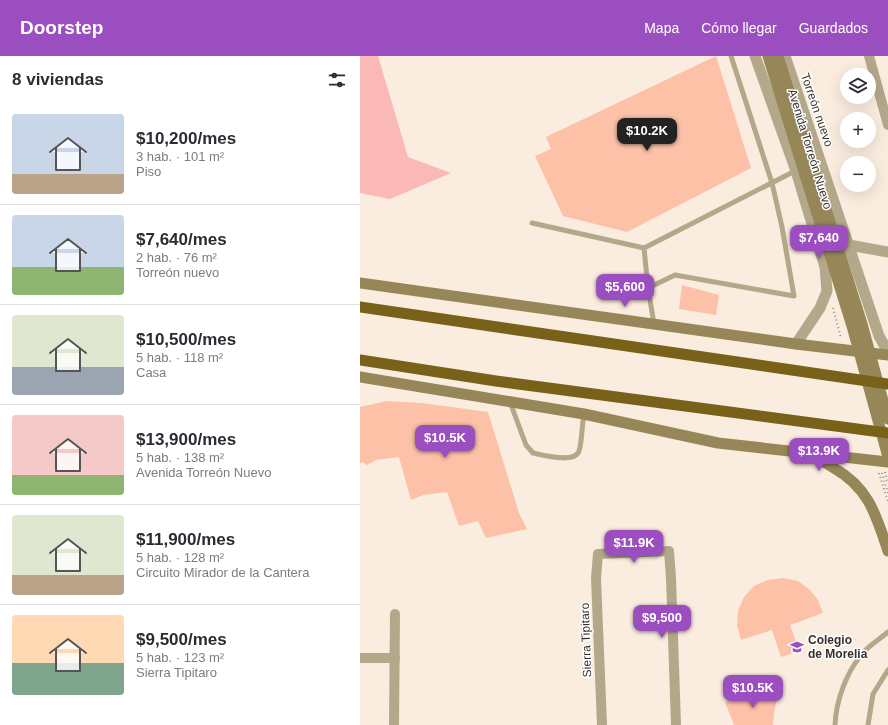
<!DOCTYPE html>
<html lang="es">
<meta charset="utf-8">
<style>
:root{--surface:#fff;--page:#f7f7f7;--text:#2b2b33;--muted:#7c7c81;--line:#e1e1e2;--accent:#9b4ebf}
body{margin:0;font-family:Helvetica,sans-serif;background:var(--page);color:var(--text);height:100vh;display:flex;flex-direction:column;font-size:15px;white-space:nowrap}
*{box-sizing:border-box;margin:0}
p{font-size:13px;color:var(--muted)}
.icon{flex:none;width:22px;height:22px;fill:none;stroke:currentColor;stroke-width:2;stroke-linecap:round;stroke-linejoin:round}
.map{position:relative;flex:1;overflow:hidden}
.drawer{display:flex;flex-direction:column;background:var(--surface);width:360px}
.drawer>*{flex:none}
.fabs{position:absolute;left:480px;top:12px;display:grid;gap:8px}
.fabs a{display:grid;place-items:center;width:36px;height:36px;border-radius:50%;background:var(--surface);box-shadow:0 4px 16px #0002;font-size:20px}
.price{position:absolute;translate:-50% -34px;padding:0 9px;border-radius:8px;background:var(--accent);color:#fff;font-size:13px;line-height:26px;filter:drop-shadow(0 1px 2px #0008)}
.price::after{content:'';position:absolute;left:50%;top:24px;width:12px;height:9px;margin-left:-6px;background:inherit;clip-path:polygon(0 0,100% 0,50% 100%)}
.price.selected{background:#222;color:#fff}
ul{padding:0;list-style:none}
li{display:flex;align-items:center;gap:12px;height:100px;padding:0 12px}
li+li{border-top:1px solid var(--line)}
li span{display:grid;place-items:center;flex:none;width:112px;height:80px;border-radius:4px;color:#555}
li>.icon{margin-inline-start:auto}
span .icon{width:48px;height:48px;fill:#fffc;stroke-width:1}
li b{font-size:17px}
h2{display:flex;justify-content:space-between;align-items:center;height:48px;padding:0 12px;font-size:17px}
header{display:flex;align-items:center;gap:24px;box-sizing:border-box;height:56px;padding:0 20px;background:var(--accent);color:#fff}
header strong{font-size:19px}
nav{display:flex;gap:22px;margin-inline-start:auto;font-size:14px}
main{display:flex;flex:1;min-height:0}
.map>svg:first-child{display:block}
.green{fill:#fab9b6}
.building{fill:#fcc1a7}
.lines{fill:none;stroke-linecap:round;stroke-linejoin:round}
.path{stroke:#998e85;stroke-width:2;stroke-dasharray:1 3;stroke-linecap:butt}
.service{stroke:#b3a88a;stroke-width:5}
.minor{stroke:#b3a88a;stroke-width:10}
.tertiary{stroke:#b3a88a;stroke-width:11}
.secondary{stroke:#968658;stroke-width:11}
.trunk{stroke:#786219;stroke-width:11}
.labels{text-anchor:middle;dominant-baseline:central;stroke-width:3;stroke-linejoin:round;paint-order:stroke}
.street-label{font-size:12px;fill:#352f2a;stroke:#fff}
.poi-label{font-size:12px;font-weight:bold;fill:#352f2a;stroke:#fff;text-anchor:start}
</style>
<header>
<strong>Doorstep</strong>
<nav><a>Mapa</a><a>Cómo llegar</a><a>Guardados</a></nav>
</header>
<main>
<section class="drawer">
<h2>8 viviendas<svg class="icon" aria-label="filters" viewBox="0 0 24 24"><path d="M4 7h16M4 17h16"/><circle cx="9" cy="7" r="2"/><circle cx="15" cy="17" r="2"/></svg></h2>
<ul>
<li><span style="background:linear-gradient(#c9d6e8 75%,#b9a48a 0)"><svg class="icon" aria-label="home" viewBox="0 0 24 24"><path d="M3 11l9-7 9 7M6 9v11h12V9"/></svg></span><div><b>$10,200/mes</b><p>3 hab. · 101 m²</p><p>Piso</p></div></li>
<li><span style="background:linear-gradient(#c9d6e8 65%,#8fb573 0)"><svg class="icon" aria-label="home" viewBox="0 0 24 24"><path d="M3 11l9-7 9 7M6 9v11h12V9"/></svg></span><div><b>$7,640/mes</b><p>2 hab. · 76 m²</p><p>Torreón nuevo</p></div></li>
<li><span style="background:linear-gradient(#dfe7d0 65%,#9aa5b1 0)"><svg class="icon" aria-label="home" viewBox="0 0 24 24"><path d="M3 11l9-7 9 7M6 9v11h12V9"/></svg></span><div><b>$10,500/mes</b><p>5 hab. · 118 m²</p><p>Casa</p></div></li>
<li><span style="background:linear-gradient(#f6c9c9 75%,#8fb573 0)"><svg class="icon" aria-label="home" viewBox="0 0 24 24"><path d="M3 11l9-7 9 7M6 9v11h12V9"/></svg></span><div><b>$13,900/mes</b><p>5 hab. · 138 m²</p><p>Avenida Torreón Nuevo</p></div></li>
<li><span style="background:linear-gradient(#dfe7d0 75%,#b9a48a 0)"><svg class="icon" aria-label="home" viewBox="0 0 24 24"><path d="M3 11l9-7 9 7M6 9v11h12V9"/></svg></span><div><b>$11,900/mes</b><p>5 hab. · 128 m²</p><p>Circuito Mirador de la Cantera</p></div></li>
<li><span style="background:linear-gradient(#ffd9b3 60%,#7fa58c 0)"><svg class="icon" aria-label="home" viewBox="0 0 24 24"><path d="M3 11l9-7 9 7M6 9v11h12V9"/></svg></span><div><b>$9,500/mes</b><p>5 hab. · 123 m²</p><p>Sierra Tipitaro</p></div></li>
</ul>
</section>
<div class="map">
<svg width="528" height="669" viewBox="0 0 528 669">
<rect width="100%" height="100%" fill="#faecde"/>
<!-- green -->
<path class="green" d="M0 0H18L48 101 91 117 30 143 0 137Z"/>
<!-- building -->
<g class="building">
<path d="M356 0 391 112 267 176 203 160 175 100 191 93 186 81Z"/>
<path d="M322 229 359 239 356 259 319 253Z"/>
<path d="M27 345 62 347 128 356 159 457 167 473 126 482 118 465 99 470 87 436 63 439 51 444 39 401 16 404 7 409 3 406 0 407V351Z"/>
<path d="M423 522 438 525 450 534 458 544 463 557 430 569 439 595 421 601 412 574 381 584 377 570 378 555 384 541 394 530 408 524Z"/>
<path d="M403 635H409L415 638 417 643 414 657 413 669H374L365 646Z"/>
</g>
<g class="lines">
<!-- path -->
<g class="path">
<path d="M473 252 481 282"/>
<path d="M525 416 528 427"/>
<path d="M519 417 528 446"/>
<path d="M522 417 528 437"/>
</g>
<!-- service -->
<g class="service">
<path d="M172 167 284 192 435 115"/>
<path d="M284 192 288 232 294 268"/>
<path d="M288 232 315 219 434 240 422 171 412 127 371 0"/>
<path d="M150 346 166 389 173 397C183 399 215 408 219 395 222 386 222 368 224 358"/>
<path d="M475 669C476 645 486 617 502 598 509 589 520 583 528 576"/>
<path d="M508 669 513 638 528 614"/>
</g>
<!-- minor -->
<g class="minor">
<path d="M509 0 528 69"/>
<path d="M0 602H35"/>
<path d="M34 669 35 558"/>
<path d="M242 669 236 522 238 498 309 495 311 522 316 669"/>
</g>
<!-- tertiary -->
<g class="tertiary">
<path d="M395 0 436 115 465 211 467 235 460 252 436 288"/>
<path d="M425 0 519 280 528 296"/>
<path d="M489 189 528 196"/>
</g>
<!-- secondary -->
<g class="secondary">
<path d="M408 0 492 270 528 401"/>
<path d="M418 0 502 268 528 363"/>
<path d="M0 227 436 288 528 299"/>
<path d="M0 321 224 358 358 387 528 406"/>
<path d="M451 401C460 403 466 407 474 412 509 432 516 459 528 495"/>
</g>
<!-- trunk -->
<g class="trunk">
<path d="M0 251 528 328"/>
<path d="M0 304 136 325 528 377"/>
</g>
</g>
<!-- icons -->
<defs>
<g id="university-bare" transform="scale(1.08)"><path d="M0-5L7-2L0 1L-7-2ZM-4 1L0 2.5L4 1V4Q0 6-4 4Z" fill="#9b4ebf" stroke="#fff" stroke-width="2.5" paint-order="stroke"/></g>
</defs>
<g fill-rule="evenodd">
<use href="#university-bare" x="437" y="591"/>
</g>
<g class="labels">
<!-- street labels -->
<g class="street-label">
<text transform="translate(457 54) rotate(71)">Torreón nuevo</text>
<text transform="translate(450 93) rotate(73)">Avenida Torreón Nuevo</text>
<text transform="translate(226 584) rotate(-92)">Sierra Tipitaro</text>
</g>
<!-- poi labels -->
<g class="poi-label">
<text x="448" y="584">Colegio<tspan x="448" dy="14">de Morelia</tspan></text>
</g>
</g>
</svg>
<div class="fabs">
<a><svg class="icon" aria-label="layers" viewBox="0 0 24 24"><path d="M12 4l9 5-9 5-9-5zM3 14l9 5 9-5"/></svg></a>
<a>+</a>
<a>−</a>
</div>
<b class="price selected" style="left:287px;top:96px">$10.2K</b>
<b class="price" style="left:459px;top:203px">$7,640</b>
<b class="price" style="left:265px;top:252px">$5,600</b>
<b class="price" style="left:85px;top:403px">$10.5K</b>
<b class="price" style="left:459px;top:416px">$13.9K</b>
<b class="price" style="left:274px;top:508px">$11.9K</b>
<b class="price" style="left:302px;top:583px">$9,500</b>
<b class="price" style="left:393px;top:653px">$10.5K</b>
</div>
</main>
